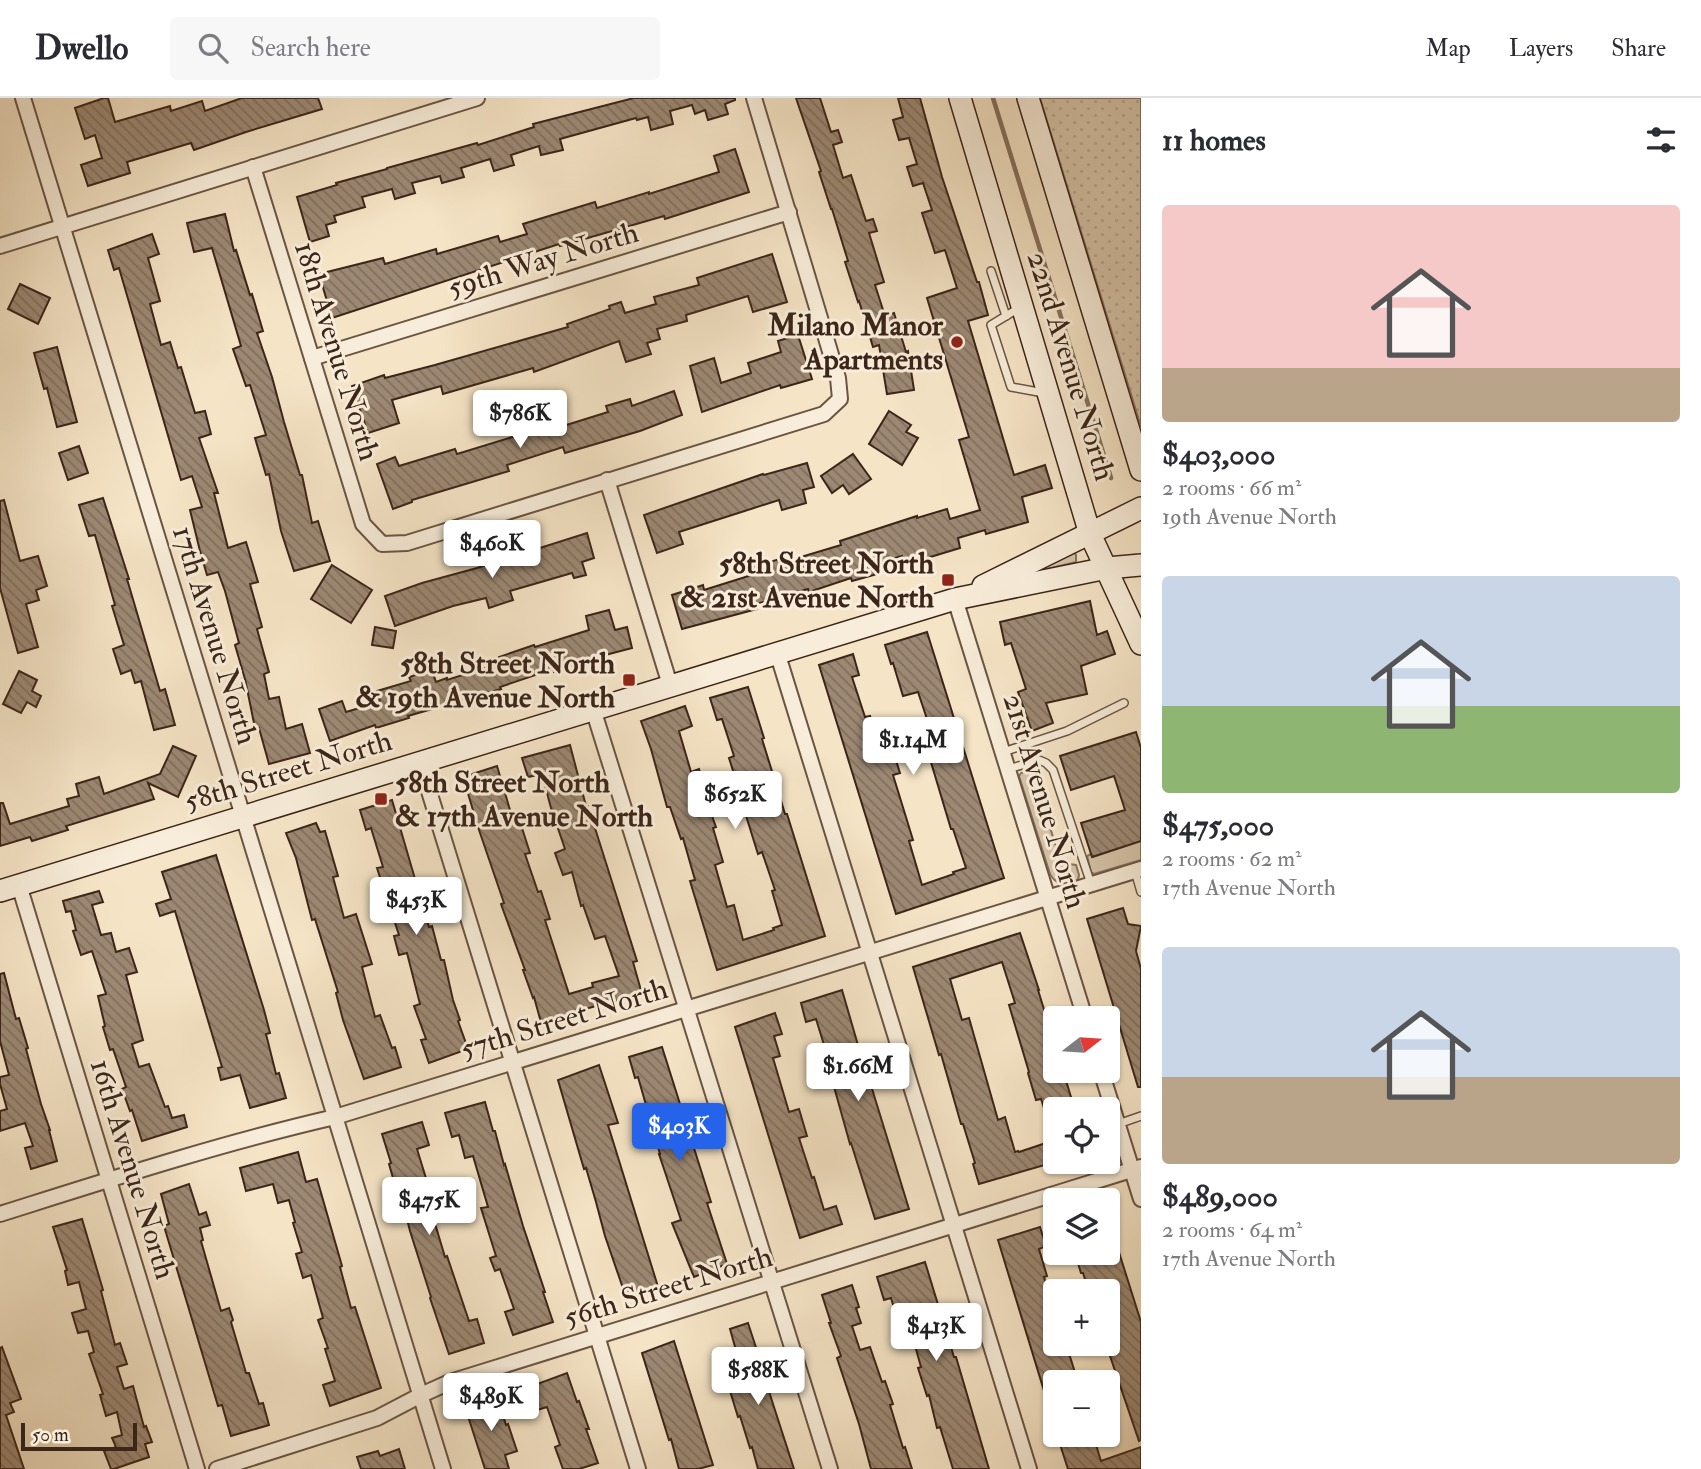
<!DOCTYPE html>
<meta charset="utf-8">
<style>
:root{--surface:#fff;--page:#f7f7f7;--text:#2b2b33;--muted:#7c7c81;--line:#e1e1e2;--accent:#2563eb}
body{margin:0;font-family:"IM FELL Double Pica",serif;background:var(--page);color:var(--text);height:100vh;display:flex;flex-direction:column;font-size:26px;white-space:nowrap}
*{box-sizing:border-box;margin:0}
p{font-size:23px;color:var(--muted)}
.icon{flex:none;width:38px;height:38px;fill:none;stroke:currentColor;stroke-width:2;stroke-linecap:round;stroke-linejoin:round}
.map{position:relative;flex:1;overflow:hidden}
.panel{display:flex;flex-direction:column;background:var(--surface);width:560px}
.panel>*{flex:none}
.needle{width:46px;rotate:73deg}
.buttons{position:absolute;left:1043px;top:908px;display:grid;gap:14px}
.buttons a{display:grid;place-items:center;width:77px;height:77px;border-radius:7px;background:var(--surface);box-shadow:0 2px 5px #0004;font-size:35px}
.scale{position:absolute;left:21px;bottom:18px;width:116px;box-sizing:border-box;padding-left:7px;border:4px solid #3c2519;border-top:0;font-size:19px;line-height:24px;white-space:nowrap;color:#3c2519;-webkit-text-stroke:5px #f8edda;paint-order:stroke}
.price{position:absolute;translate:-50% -60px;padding:0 16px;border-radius:7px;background:#fff;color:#222;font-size:23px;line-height:46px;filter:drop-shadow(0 2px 4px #0008)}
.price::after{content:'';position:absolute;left:50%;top:42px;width:21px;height:16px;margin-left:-10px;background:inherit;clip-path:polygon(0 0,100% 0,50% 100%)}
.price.active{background:var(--accent);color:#fff}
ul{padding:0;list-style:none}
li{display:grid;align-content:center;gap:14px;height:371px;padding:0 21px}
li span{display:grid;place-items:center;height:217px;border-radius:7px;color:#555}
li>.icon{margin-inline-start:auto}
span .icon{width:126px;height:126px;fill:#fffc;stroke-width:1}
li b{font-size:30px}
h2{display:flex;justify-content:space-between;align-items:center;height:84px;padding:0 21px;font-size:30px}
header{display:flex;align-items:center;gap:42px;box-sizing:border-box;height:98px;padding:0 35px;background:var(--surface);border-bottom:2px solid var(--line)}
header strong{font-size:33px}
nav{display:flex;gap:38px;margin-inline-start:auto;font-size:24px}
.search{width:490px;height:63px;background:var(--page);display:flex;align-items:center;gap:18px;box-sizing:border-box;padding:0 24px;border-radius:7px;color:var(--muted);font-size:26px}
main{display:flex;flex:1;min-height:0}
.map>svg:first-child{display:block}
.grass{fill:#d6c4a9;stroke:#897461;stroke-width:2}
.park{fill:url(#park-dots);stroke:#897461;stroke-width:2}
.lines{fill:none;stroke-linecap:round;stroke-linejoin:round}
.stream{stroke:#85715d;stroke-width:4.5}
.building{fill:url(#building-back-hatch);stroke:#3c2519;stroke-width:2}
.lane-casing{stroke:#6a5544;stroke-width:10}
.street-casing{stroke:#6a5544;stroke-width:18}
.secondary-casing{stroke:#3c2519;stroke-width:24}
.lane{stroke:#f8edda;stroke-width:7}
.street{stroke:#f8edda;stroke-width:14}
.secondary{stroke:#f8edda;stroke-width:21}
.poi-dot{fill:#8f2418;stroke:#f8edda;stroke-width:2.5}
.labels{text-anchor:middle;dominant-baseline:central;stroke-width:6;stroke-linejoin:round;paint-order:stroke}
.street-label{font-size:30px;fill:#3c2519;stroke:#f8edda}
.poi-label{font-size:30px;font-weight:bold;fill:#3c2519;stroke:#f8edda;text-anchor:end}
</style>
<header>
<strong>Dwello</strong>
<div class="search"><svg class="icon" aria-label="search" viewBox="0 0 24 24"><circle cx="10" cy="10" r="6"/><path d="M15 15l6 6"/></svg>Search here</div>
<nav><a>Map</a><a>Layers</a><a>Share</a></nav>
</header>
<main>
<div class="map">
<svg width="1141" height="1371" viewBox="0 0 1141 1371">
<defs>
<pattern id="park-dots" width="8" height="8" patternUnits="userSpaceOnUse" patternTransform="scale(1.75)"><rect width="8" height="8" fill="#d6c4a9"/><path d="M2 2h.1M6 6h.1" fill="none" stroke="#b9a891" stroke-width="1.8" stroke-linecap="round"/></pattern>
<pattern id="building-back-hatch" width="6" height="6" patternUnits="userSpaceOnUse" patternTransform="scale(1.75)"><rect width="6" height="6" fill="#9c8873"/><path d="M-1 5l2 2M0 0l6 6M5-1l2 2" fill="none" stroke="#806f5e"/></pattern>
</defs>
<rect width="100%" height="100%" fill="#f5e4c6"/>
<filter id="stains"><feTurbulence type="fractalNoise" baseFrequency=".00286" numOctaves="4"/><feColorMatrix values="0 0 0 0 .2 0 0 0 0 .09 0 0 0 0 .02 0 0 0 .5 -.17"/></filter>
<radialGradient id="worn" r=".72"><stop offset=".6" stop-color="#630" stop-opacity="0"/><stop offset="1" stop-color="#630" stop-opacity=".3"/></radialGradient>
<!-- grass -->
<g class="grass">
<path d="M1073 452 1076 457V464L1023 477Z"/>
<path d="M1032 672 1060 761 1069 766 1076 767 1079 777 1078 782C1066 785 1057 789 1050 776L1019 678 1021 675Z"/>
<path d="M1141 743V762L1094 776 1091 774 1087 758 1091 756 1093 759Z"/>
</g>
<!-- park -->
<path class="park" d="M1040 0H1141V329Z"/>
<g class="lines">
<!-- stream -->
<path class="stream" d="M993 0 1111 380"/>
</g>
<!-- building -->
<g class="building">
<path d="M104 0H108L115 24 170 8 171 13 202 3 205 13 242 0H318L322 11 246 34 194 52 191 45 127 64 130 75 88 88 81 67 102 60 95 37 85 41 75 10Z"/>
<path d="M634 0H735V2L725 6 728 16 708 22 705 12 695 16 692 7 670 13 673 26 651 32 648 19 637 22 636 20 560 41 563 52 541 57 539 48 511 57 514 67 494 73 490 61 461 70 464 79 442 85 440 78 412 85 415 95 395 101 392 91 362 99 365 109 334 118 336 124 326 127 329 138 310 144 297 99 337 87 336 85 387 71V70L477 45 478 47 534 29 533 26Z"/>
<path d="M796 0H820L831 34 838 32 842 44 833 47 843 80 851 77 866 123 873 121 877 133 869 135 884 184 875 187 885 218 894 215 906 254 908 253 914 292 887 296 879 247 873 249 859 203 858 204 845 164 848 163 832 111H831L819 74 821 73Z"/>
<path d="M898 0H920L942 79 977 184H979L988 217 968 223 1014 377 1045 367 1052 390 1022 399 1028 424 986 436 985 432 958 440 960 450 904 467 902 458 874 466 877 476 852 483 851 480 809 494 808 491 756 506 757 511 682 531 672 497 703 487 704 492 755 476 753 469 790 458 791 462 841 447 840 443 917 418V420L947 411 950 421 980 412 959 342 969 339 927 200 957 190 945 152 935 155 922 115 932 112 923 85 913 88 907 69 917 66 909 40 899 42 893 22 903 19Z"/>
<path d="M735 51 749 94 665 121 664 118 560 148 559 146 332 220 319 176 383 160 385 166 436 151 437 156 498 138 500 144 527 136 523 126 595 104 597 110 649 94V96L719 74 714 58Z"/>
<path d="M225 116 234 153 236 152 250 197 252 196 263 233 257 235 272 279 284 324 300 377H302L312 425 318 423 330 463 294 473 281 433 269 376 266 377 255 340 266 337 250 287 246 288 233 251 241 248 212 150 194 154 187 125Z"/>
<path d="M152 136 159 156 148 160 160 203 150 206 161 247 170 244 178 270 181 269 195 315 205 313 211 336 199 340 218 395H214L228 450 246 444 258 484 250 486 262 529 257 531 269 574 264 576 269 601 279 599 286 631 302 626 310 655 269 666 259 630H255L245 581 235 547 239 545 225 493 218 474 207 477 200 453 190 412 202 409 192 378 181 382 119 170 114 172 108 152Z"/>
<path d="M772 156 787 204 753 214 748 198 686 217 687 223 657 231 660 241 647 245 651 256 626 264 619 243 534 274 533 270 443 296 441 288 392 302 399 325 368 335 352 288 384 277 385 280 435 267 568 229 567 226 610 211 609 208 621 204 625 215 656 206 654 199 699 187 697 180Z"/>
<path d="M20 186 50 200 38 226 8 211Z"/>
<path d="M798 237 812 281 781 290 780 287 702 314 690 268 714 260 721 285 751 275 748 265 781 254 778 243Z"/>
<path d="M57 249 77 324 57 329 47 290 44 291 34 255Z"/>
<path d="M674 293 682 317 640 333 565 355 563 349 507 367 509 373 412 402V404L393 411 377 366 395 359 399 368 455 351 457 356 542 330 544 334 608 314 606 308 630 301 632 308Z"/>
<path d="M889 313 911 327 906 334 918 340 902 367 869 346Z"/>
<path d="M79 348 88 375 68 382 59 355Z"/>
<path d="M853 356 871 381 849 396 843 387 832 395 821 378Z"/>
<path d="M807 365 814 389 803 392 806 405 782 412 779 402 679 434 683 446 657 455 644 417 763 376 764 377Z"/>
<path d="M103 400 129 481H127L160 593 165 591 175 627 154 632 141 583 135 585 131 572 121 576 113 551 124 547 112 508 115 507 95 437 89 438 79 407Z"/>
<path d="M4 402 20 463 38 458 47 488 36 492 39 502 26 506 38 549 18 555 0 490V403Z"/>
<path d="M587 435 594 460 582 464 586 477 574 480 572 475 510 493 513 502 489 510 486 500 453 508 395 528 385 498 422 485 477 470Z"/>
<path d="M332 467 372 492 351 525 311 501Z"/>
<path d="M1090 503 1097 537 1107 533 1115 556 1081 568 1087 596 1046 605 1053 625 1032 633 1018 594 1026 591 1011 545 1005 547 1000 524Z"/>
<path d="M609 512 615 532 627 529 632 550 590 561 554 574 553 571 500 589 501 591 408 618 409 620 376 630 375 627 330 643 319 611 342 603 346 614 380 604 377 593 411 583 409 579 432 572 436 584 447 580V582L501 565 499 559 534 547 535 549 589 532 586 518Z"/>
<path d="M375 529 396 533 393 550 372 547Z"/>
<path d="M927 534 1004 780 896 816 819 567 853 556 859 577 852 579 865 619 870 618 880 650 891 647 900 675 893 677 913 742 909 743 922 787 954 776 953 774 966 770 953 731H951L930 661 922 663 916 641 932 636 918 594 903 598 893 565 891 566 885 547Z"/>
<path d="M19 573 37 582 32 593 41 598 36 609 27 604 21 615 3 606Z"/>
<path d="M748 589 764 640 762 641 775 683 785 716H787L825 838 717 872 690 783 695 782 683 740 681 741 670 709H667L651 651 641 623 685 608 692 628 679 633 691 674 699 671 707 697 705 698 716 729 713 730 723 764 715 767 727 809 734 807 743 842 774 832 773 830 782 827 772 793 775 792 762 754 758 756 743 708H744L729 660 734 658 722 621 717 622 710 600Z"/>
<path d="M1136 634 1141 650V743L1092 759 1081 725 1125 712 1114 678 1071 692 1060 658Z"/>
<path d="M570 647 586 708H588L637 863 633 864 642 896 581 912 582 917 542 928 534 899 533 900 523 872H525L501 806 504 805 479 732 463 679 497 668 515 729 521 727 530 755 525 756 538 794 541 793 550 821 545 822 569 896 593 889 592 885 619 878 605 838 595 841 583 807 581 808 572 774 563 777 555 755 565 751 551 710 542 676 528 679 522 660Z"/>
<path d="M173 648 196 658 178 699 148 685 154 701 66 728 68 732 32 743 30 739 0 748V705H3L10 726 69 708 67 701 79 698 76 686 99 679 104 696 160 676Z"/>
<path d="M392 702 429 829 432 828 441 862H444L453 902 460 922 458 923 468 951 429 965 421 942 426 941 414 908 420 906 407 855 399 857 394 838 399 837 377 770 383 769 371 730 366 732 360 712Z"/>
<path d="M316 725 320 734 325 733 338 778 333 779 344 820 356 816 372 866 362 869 375 919 380 917 392 950 395 949 401 969 364 981 343 922 336 895 338 894 315 821 312 822 296 760 286 735Z"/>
<path d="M216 757 264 912 270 935 266 936 276 976 279 975 286 1000 250 1010 240 977 221 982 218 970 222 969 175 813 160 818 156 806 171 801 162 774Z"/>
<path d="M99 793 103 804 92 807 101 837 111 835 116 854 129 850 137 874 126 877 143 942 132 946 139 969 149 966 165 1009 168 1008 172 1020 184 1017 187 1029 142 1043 132 1012 130 1013 122 991 126 989 113 951 110 952 103 929 105 928 98 898 106 896 92 853 81 857 73 833 76 832 71 813 66 814 63 803Z"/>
<path d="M1123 810 1128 826 1141 828 1136 853 1141 871V989H1138L1087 821Z"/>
<path d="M1020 835 1039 892H1038L1055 947V973H1063L1075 1012H1055V1036L1053 1037 1041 1001 1036 1002 1028 975 1029 974 1009 907 1015 905 1002 864 950 881 962 922 969 920 998 1022 1005 1019 1015 1054 1018 1053 1019 1054 1055 1042V1064L979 1086 973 1066 975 1065 963 1026H961L941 956 939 957 913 869Z"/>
<path d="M4 875 16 921 19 920 28 950 26 951 41 1006 50 1032H49L57 1063 31 1071 25 1050 33 1048 25 1025 0 1033V1013L7 1011 0 986V979L9 977 0 943V876Z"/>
<path d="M842 892 860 954 865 953 873 980 869 981 909 1111 875 1121 851 1045 850 1046 831 978 828 979 824 965 829 963 816 921 806 924 801 905Z"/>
<path d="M775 915 782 936 774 938 780 958 773 960 789 1014 799 1011 807 1038 799 1040 812 1080 814 1079 824 1112 836 1108 842 1126 800 1140 735 929Z"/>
<path d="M662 949 711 1104 707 1105 727 1166 694 1179 672 1125 681 1122 659 1056H660L638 979 635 980 629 959Z"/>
<path d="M599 967 618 1025 608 1027 659 1192 627 1202 605 1138 596 1104 586 1070 584 1071 558 982Z"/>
<path d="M485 1004 493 1033H495L504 1067 505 1066 523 1128 545 1194H543L553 1224 513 1237 505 1214 514 1211 500 1171 495 1173 490 1160 496 1158 481 1110 488 1109 473 1058 465 1060 459 1037 452 1039 445 1015Z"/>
<path d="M422 1024 429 1047 417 1051 429 1090 435 1089 442 1117 433 1119 445 1159 447 1158 469 1223 477 1221 484 1245 449 1256 430 1200 431 1199 410 1133 400 1093 397 1094 389 1066 391 1065 382 1036Z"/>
<path d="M298 1054 306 1084 317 1081 342 1168 340 1169 351 1210 355 1209 381 1290 330 1308 323 1287 335 1283 325 1251 328 1250 318 1222 323 1220 311 1177 303 1180 296 1156 302 1154 293 1125 295 1124 289 1102 278 1105 273 1086 246 1093 240 1070Z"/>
<path d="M189 1086 199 1117 206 1114 210 1127 200 1130 203 1142 201 1143 221 1213 229 1210 233 1222 231 1224 246 1275H249L259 1306 263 1305 269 1327 231 1338 222 1307 218 1308 164 1128 169 1126 161 1096Z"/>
<path d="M82 1121 103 1192 101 1193 115 1247 120 1245 127 1266 117 1269 124 1291 133 1288 144 1329 146 1328 152 1344 145 1346 149 1359 114 1371H111L104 1353 116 1349 112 1340 122 1337 117 1314 106 1318 100 1297 103 1296 89 1256 94 1254 88 1233 78 1235 72 1215 86 1211 79 1184 68 1187 65 1173 67 1172 53 1129Z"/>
<path d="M1040 1129 1046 1148 1039 1151 1047 1178 1044 1179 1055 1217V1246H1066L1078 1284H1055V1318L1052 1319 998 1142Z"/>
<path d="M1108 1129H1111L1141 1224V1342L1139 1343 1108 1252V1194H1089L1083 1175H1081L1077 1162 1087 1159 1086 1155H1108Z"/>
<path d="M925 1164 954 1259H956L989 1371H953L940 1329 937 1330 929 1297 927 1298 918 1270 921 1269 910 1230 901 1233 891 1200 884 1202 877 1179Z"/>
<path d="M852 1187 859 1209 856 1210 861 1225 852 1228 860 1252 870 1249 882 1284 885 1283 893 1306 890 1307 903 1350 905 1349 912 1371H871L859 1326 837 1260 841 1258 829 1225H831L822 1197Z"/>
<path d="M748 1225 764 1274 763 1275 794 1371H758L752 1349 750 1350 740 1318 738 1319 730 1293 746 1288 730 1231Z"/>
<path d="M674 1243 713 1367 698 1371H679L671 1341 669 1342 642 1255Z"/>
<path d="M2 1249 21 1301 10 1305 14 1314 6 1317 24 1371H0V1250Z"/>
<path d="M567 1275 577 1304 579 1303 589 1331H586L598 1365 579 1371H563L555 1349 560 1347 547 1309 537 1312 529 1289Z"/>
<path d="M497 1298 506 1327 508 1326 517 1353 505 1357 509 1371H485L465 1309Z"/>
<path d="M1057 1337H1093L1101 1363 1141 1349V1371H1068Z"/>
<path d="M399 1351 405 1371H361L357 1359 378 1353 380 1358Z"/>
</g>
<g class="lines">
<!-- lane casing -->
<g class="lane-casing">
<g id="lane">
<path d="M991 173 1006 218"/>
<path d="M1019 210 991 227 1011 289 1044 295"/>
<path d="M1003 654 1067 633 1124 605"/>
<path d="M1008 671 1039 662 1046 665 1053 672 1091 786"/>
<path d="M1135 773 1141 794"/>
<path d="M1118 1026 1141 1018"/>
</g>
</g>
<!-- street casing -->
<g class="street-casing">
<g id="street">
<path d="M23 0 443 1371"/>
<path d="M253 69 363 426 382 446 407 445 824 316 840 301 838 280 754 0"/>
<path d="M0 148 477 0"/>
<path d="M312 260 789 114"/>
<path d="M607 382 670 587"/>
<path d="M955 501 1085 920"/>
<path d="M777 554 1029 1371"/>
<path d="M593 611 830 1371"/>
<path d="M420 664 638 1371"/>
<path d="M19 787 197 1371"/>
<path d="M1101 973 1141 1101"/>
<path d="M0 1116C111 1081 222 1045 335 1019L1141 771"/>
<path d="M217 1371 377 1320 421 1297 450 1284 1141 1069"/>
</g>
</g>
<!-- secondary casing -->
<g class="secondary-casing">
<g id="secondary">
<path d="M960 0 1090 436 1141 546"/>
<path d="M1028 0 1141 372"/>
<path d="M983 488 1141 410"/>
<path d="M0 793 955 501 1107 470 1141 467"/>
</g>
</g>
<!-- lane -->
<use href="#lane" class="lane"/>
<!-- street -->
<use href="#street" class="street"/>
<!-- secondary -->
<use href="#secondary" class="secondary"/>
</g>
<!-- markers -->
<g class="poi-dot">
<circle cx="957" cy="244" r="7"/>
<rect x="941" y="475" width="14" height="14" rx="3.5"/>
<rect x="622" y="575" width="14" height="14" rx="3.5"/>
<rect x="374" y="694" width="14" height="14" rx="3.5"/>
</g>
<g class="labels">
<!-- street labels -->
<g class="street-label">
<text transform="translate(543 162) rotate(-17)">59th Way North</text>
<text transform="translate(337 253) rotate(73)">18th Avenue North</text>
<text transform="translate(1071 268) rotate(73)">22nd Avenue North</text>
<text transform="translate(215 537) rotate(73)">17th Avenue North</text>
<text transform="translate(288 673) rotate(-17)">58th Street North</text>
<text transform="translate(1045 703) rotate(73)">21st Avenue North</text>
<text transform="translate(564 921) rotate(-17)">57th Street North</text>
<text transform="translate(133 1071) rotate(73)">16th Avenue North</text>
<text transform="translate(668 1189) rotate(-17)">56th Street North</text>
</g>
<!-- poi labels -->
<g class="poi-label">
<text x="943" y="227">Milano Manor<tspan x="943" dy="34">Apartments</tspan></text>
<text x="934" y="465">58th Street North<tspan x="934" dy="34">&amp; 21st Avenue North</tspan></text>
<text x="615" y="565">58th Street North<tspan x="615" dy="34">&amp; 19th Avenue North</tspan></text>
<text x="395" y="684" text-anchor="start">58th Street North<tspan x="395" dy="34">&amp; 17th Avenue North</tspan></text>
</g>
</g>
<rect width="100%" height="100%" filter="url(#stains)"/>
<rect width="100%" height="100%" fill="url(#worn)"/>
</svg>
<div class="buttons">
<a><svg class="needle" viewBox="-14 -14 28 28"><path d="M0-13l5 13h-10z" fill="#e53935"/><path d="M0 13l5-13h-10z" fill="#7c7c81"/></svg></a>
<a><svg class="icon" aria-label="locate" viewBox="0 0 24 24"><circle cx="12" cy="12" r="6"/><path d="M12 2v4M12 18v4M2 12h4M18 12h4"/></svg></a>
<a><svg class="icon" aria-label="layers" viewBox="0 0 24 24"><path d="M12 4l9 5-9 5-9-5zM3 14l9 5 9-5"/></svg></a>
<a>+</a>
<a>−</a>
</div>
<div class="scale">50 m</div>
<b class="price" style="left:520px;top:352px">$786K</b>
<b class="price" style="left:492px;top:482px">$460K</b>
<b class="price" style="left:913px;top:679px">$1.14M</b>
<b class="price" style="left:735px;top:733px">$652K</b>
<b class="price" style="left:416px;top:839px">$453K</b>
<b class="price" style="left:858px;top:1005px">$1.66M</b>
<b class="price active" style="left:679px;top:1065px">$403K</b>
<b class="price" style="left:429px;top:1139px">$475K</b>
<b class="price" style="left:936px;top:1265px">$413K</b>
<b class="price" style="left:758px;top:1309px">$588K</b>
<b class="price" style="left:491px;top:1335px">$489K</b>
</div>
<section class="panel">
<h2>11 homes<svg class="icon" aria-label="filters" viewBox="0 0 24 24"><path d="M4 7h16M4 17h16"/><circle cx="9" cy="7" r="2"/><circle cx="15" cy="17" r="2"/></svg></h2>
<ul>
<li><span style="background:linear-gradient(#f6c9c9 75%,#b9a48a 0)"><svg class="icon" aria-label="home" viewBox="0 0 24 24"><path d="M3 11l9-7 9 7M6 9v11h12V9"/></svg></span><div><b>$403,000</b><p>2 rooms · 66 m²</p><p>19th Avenue North</p></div></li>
<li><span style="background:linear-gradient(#c9d6e8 60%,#8fb573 0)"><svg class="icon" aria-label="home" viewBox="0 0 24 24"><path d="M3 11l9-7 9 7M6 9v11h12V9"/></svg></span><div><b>$475,000</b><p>2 rooms · 62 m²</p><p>17th Avenue North</p></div></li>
<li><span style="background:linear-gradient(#c9d6e8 60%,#b9a48a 0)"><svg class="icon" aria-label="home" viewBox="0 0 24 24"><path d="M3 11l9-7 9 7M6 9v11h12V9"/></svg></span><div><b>$489,000</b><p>2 rooms · 64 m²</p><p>17th Avenue North</p></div></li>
</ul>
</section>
</main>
